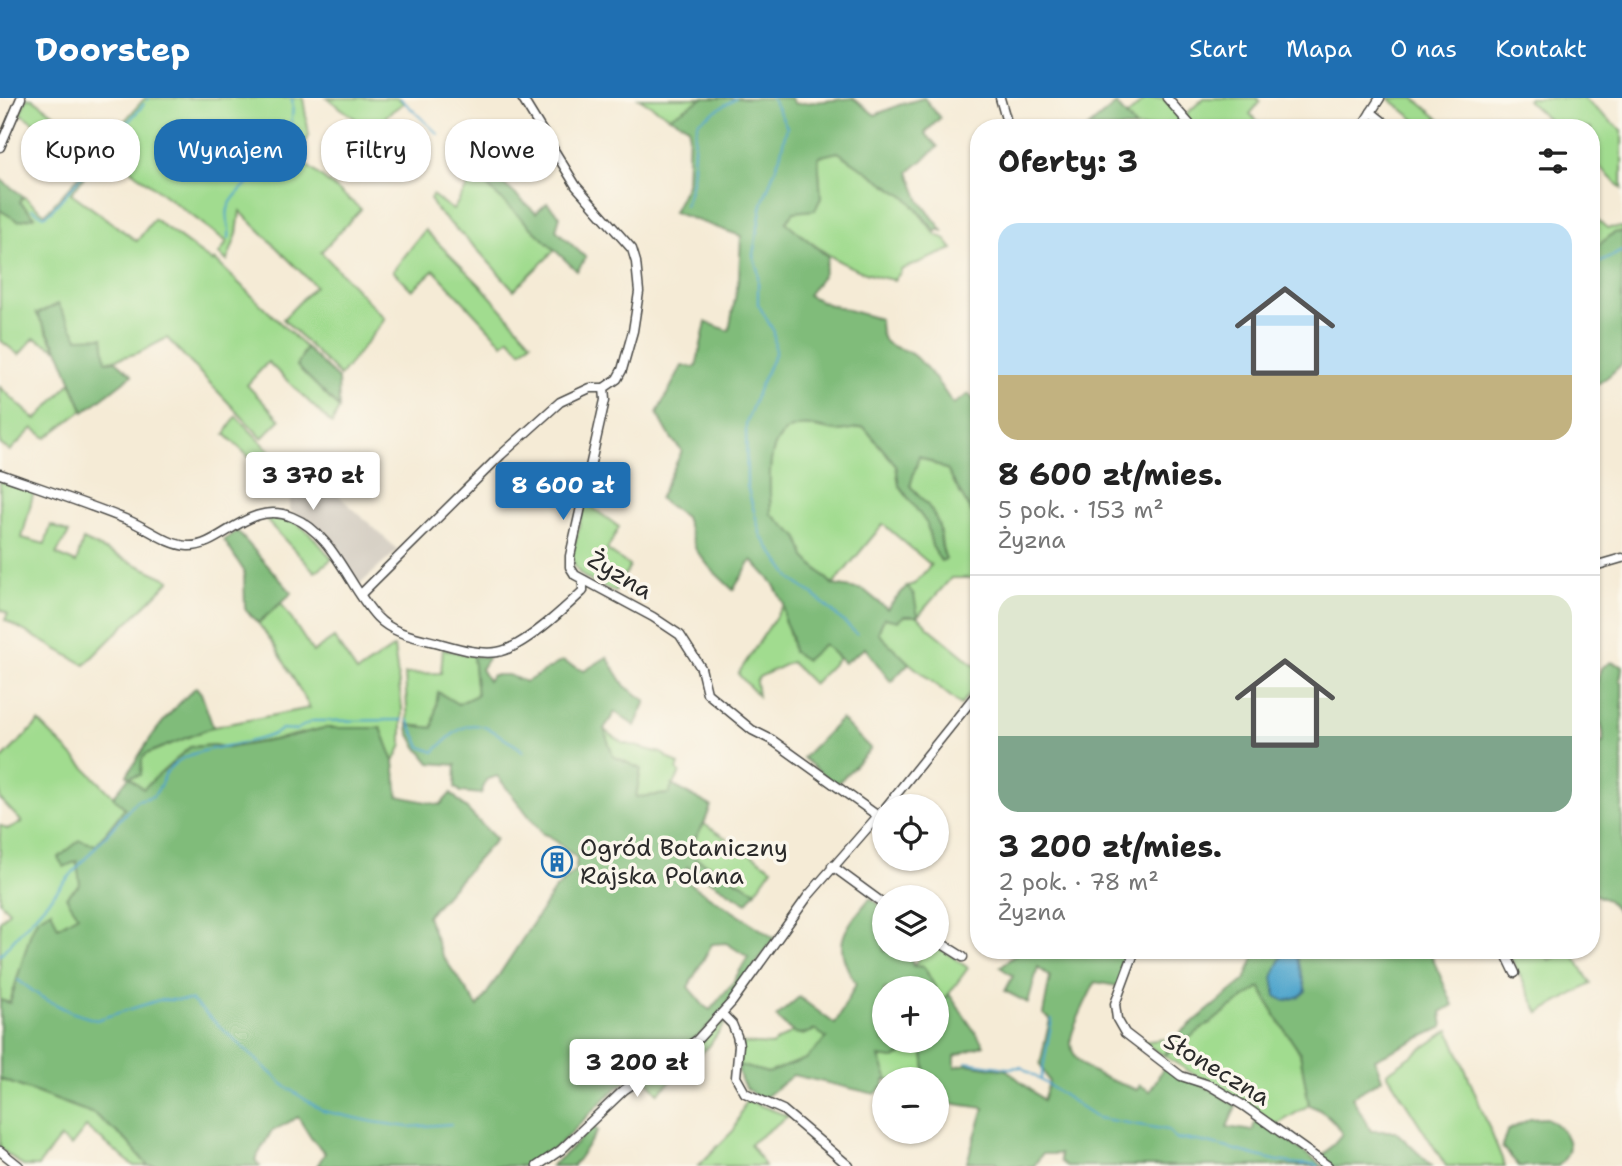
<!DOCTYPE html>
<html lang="pl">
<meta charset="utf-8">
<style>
:root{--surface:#fff;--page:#f6f6f6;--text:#222;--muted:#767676;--line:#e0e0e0;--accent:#1f6fb2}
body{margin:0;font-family:"Shantell Sans",sans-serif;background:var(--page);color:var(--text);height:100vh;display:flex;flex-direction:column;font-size:26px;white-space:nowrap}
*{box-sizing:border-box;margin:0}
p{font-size:23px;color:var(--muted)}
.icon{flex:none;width:38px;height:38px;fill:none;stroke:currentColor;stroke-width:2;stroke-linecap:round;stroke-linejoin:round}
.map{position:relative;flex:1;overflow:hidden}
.details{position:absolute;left:970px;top:21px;width:630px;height:840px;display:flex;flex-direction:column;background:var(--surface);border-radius:28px;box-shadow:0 2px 5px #0004}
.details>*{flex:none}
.top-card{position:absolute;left:21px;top:21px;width:665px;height:63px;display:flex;gap:14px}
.tools{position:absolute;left:872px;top:696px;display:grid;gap:14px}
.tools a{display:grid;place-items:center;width:77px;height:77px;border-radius:50%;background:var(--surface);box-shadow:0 2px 5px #0004;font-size:35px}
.price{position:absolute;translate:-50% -60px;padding:0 16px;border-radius:7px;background:#fff;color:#222;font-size:23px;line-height:46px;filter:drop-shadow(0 2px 4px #0008)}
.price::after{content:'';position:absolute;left:50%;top:42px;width:21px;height:16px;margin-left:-10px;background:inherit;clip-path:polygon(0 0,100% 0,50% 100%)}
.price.selected{background:var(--accent);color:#fff}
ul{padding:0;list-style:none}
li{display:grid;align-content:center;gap:14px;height:371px;padding:0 28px}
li+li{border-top:2px solid var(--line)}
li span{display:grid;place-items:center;height:217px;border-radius:21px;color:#555}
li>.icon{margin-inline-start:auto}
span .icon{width:126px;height:126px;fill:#fffc;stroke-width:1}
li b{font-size:30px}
h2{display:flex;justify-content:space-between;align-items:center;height:84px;padding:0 28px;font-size:30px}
.tag{padding:0 24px;border-radius:28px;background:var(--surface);box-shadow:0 2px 5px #0004;font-size:24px;line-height:63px}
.tag.selected{background:var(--accent);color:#fff}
header{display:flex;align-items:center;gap:42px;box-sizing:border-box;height:98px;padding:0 35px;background:var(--accent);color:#fff}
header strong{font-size:33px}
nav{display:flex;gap:38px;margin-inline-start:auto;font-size:24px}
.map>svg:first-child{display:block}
.industrial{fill:#cac3b8}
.green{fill:#a1dc8f;stroke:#66845d;stroke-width:2}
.forest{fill:#80bc7a;stroke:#567452;stroke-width:2;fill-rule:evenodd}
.water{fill:#50a5cc;stroke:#3e687c;stroke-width:2}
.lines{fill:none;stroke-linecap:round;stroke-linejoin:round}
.stream{stroke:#50a5cc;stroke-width:2}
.minor-casing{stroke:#494845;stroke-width:11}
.minor{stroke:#fff;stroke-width:8}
.labels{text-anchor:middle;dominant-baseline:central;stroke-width:7;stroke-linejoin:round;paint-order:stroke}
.street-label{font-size:24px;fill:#2b2b2b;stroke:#fbf7ec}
.poi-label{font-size:24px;fill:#2b2b2b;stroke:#fbf7ec;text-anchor:start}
</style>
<header>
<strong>Doorstep</strong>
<nav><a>Start</a><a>Mapa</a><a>O nas</a><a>Kontakt</a></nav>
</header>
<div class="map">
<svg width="1622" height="1068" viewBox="0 0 1622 1068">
<rect width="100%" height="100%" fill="#fbf7ec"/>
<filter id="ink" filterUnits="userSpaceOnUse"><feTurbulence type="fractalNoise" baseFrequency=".0143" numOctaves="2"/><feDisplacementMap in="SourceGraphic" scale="14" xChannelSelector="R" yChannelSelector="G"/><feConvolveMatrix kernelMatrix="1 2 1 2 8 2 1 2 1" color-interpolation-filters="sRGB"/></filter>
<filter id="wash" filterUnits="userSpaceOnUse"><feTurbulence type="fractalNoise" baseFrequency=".00686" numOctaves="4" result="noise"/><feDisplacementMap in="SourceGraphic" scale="28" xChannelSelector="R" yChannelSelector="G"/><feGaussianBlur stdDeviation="1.57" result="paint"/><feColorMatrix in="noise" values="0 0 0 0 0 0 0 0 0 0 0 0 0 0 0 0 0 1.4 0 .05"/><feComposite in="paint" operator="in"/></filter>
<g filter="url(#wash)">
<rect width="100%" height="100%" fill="#f5ebd6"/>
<!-- industrial -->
<path class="industrial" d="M309 370 398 452 359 487 300 419 290 413V403Z"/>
<!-- green -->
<g class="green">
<path d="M27 0H32L103 51 97 58 92 55 74 54 20 15Z"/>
<path d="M145 0H303L309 37 299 61 361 111 321 154 385 221 340 278 283 221 315 188 240 113 237 136 227 163 219 156 227 144 111 57 127 41 121 37 109 49 105 45Z"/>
<path d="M327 0H398L404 5 388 16 376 32 406 58 402 62 364 27Z"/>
<path d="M639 0H703L670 19Z"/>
<path d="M1146 0H1164L1187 29 1136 30 1127 18Z"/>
<path d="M1204 0H1257L1260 4 1250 16 1262 28 1196 30 1185 17Z"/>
<path d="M1388 0H1414L1450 30H1425Z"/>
<path d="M1529 0H1583L1622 33V91L1591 61V30H1557L1527 2Z"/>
<path d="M838 54 908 101 936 137 944 140 953 151 900 172 901 174 894 182C848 175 820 152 785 125L794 114 821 100 818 58Z"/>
<path d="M94 62 96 64 71 95 137 143 154 121 213 164 215 162 306 250 297 268 339 310 332 326 268 264 247 287 280 322 262 340 167 240 138 255 106 264 78 240 37 216 56 251 34 240 19 257 0 242V112L18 123 34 118 20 104 23 98 44 115H46Z"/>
<path d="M475 76 555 152 514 192 475 149 437 113 430 101 432 97 453 112Z"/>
<path d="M1591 116 1607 130 1622 129V134L1614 135 1591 153Z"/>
<path d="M425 132 481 188 531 244 521 253 509 240 503 246 434 172 412 192 393 173Z"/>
<path d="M71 284 83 312 46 340 33 330 10 353 0 346V289L36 322Z"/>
<path d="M236 318 295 379V384L292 390 278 375 272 381 225 336Z"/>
<path d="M802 327 836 333 864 329 896 367 899 387 927 426 932 448 940 462 946 461C941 450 942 443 940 432 935 414 923 401 910 388L919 358 947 372 972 415 978 413V480H951L918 518 928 529 978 570V584L961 607 909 565 878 536 884 519 914 497 907 488 914 486 931 467 883 426 833 487 805 459 798 439 771 417C770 395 765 344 786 332 790 330 797 329 802 327Z"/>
<path d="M0 383 34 393 22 440 45 446 51 427 69 435 56 456 76 465 83 442 170 482C143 512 112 537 85 567L5 522 8 516 0 511Z"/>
<path d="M585 404 619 429 607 452 630 468 615 494C596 485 575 481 572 458Z"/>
<path d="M277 418C303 423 316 442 332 461L315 474 264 420Z"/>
<path d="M281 505 313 554 334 540 357 574 394 549 402 610V647L394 664 381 630H324L279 641 228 650 213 647 190 649 143 692 129 679 146 656 213 629 310 610 275 548 258 525Z"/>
<path d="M784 506C784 523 791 536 793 554L824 546 839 560 813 586 791 564 759 579 756 584 758 598 738 576Z"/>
<path d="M443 551 473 558 477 597 458 606 433 630 408 627 405 576 441 575Z"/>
<path d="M39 624 125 710 95 748 77 762 80 786 78 817 57 829 37 821 31 834 10 905 0 902V823L9 813 0 804V727L7 731 22 724 0 701V663Z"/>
<path d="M603 631 623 645 661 655 679 667 677 672 680 675 669 696 636 700 613 658Z"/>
<path d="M704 726 772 770 756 793 686 755Z"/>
<path d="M936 847 968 870 943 904 924 869 913 868 926 852H936Z"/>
<path d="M1507 852H1543L1549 862 1571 852 1591 886 1539 915Z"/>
<path d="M1260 889 1275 917 1300 955 1309 1007 1276 1027 1142 944 1174 940 1166 956Z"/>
<path d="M723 923 725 925 709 948 658 995 646 981 685 959Z"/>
<path d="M815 932 828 939 806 961 768 975 738 967 742 945 771 947 792 934 803 937Z"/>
<path d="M1449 932 1505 1068H1446L1387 975Z"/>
<path d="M913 943H928L923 954 926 982H888L878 959 894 961 911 949Z"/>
<path d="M0 981 94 1016 126 1042 148 1068H134L86 1029 71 1048 60 1040 38 1068H23L0 1050Z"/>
<path d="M746 1002 788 1018 750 1046 765 1068H698L734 1032Z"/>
</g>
<!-- forest -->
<g class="forest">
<path d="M703 0H791L795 6 853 0 875 17 899 7 924 0 940 20 925 35 938 49 909 74 920 103 944 134 939 131 936 134 908 101 838 54 818 59 821 100 815 112 794 114 786 124 828 159 823 177 808 197 827 206 880 221C880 256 897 244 914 258 930 271 941 289 953 306L969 296 978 308V413L972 415 947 372 919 358 910 388C923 401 937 415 940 434 941 445 941 451 946 461L941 463 932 448 927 426 899 387 896 367 864 329C855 330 846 333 837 333 825 332 811 325 799 328 762 335 770 388 771 416L798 439 805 459 833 487 864 492 887 511 907 488 914 497 918 518H904L898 523 884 520 878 535 909 565 891 584 865 550 844 565 824 546 806 562 793 554 791 537 784 522V506L773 485 752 462 733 492 711 471 696 452 685 419 659 401 682 353 671 340 657 315 682 268 696 269 706 224 729 233 739 179 741 138 673 114 687 86 689 29 670 19Z"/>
<path d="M1116 6 1136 30H1087Z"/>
<path d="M490 54 504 69 498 81 536 115 547 105 560 118 556 132 586 160 577 173 469 71Z"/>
<path d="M0 81 23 98 20 104 35 119 18 123 0 112Z"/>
<path d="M1622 134V266L1610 277 1591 291V153L1614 135Z"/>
<path d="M58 206 78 240 103 239 106 264 116 263 132 277 84 314 61 257 37 216Z"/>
<path d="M306 250 338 281 339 310 297 268Z"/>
<path d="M237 433 292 495 258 525 245 511 244 473 224 442Z"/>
<path d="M473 558 489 559 481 571 488 583 492 577H508L526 584 562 563 584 573 607 559 625 588 646 603 635 628 615 614 604 631 613 658 641 671 636 699 669 696 672 687 711 708 704 726 686 755 756 793 747 805 687 769 686 783 774 840C751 872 725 918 694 941 671 958 644 970 621 987 588 1012 566 1048 529 1068H317L325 1055 311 1040 298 1019 271 1034 255 1062 260 1068H148L126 1042 94 1016 0 981V902L10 905 31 834 37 821 51 812 58 829 78 817 66 799 80 786 77 763 64 769 58 760 80 742 96 747 125 710 113 699 129 679 127 677C150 639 163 620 196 589L201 595 213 629 146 656 142 661 141 677 129 679 143 691 190 649 213 647 228 650 279 641 324 630H381L394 664 398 698 440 707 451 695 496 741 427 818 442 857 478 909 554 793 575 773 577 760 549 738 543 736 497 678 486 682 481 696 461 694 455 689 456 667 430 665 417 649 409 635 408 627 433 630 438 594 458 606 477 597ZM726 845 748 859 732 886 710 912 704 908 688 889 712 846Z"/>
<path d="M1611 564 1622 568 1620 583 1622 584V818L1608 802 1591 795V638L1592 643 1603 645C1606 623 1592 622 1591 604L1601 570Z"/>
<path d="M841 621 871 651 836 687 803 660Z"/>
<path d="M870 800 884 810V852H905L910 856 913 868 924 869 936 891H884V943H913L911 949 894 961 879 959 888 982H884V988L875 996 793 977 762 1002C746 992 739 985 738 967L768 975 806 961 827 940 815 932C795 941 791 933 776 919L799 899 835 926 856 886C831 845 842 834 870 800Z"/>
<path d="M1022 852H1132L1118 888 1095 884C1090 896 1072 929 1071 941 1069 973 1114 982 1137 992L1140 987 1150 993 1164 969 1214 993 1236 1008 1227 1029 1252 1033 1257 1020 1323 1068H1066L1060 1063V1056H1042L1034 1068H996V1064H967L984 1010 942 1004 936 998V982H926L923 954 928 943H936V891L943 903 949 896 984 947 955 958V969L966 966 1007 972 1043 1002 1049 984 1040 966 1050 921 1043 916 1050 879 1038 869 1028 905 1005 893 1013 878 1000 869Z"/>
<path d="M1257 852H1325L1327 861 1339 852H1429L1453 907 1441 914 1443 929 1375 961 1382 981 1352 999 1371 1033H1395L1432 1068H1331L1321 1060 1342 1036C1334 1021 1324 1013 1309 1007L1300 955 1275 917 1260 889 1164 958 1174 940 1245 882Z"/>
<path d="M1547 1020C1566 1032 1579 1049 1558 1068H1519L1502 1049 1507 1033 1530 1021Z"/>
<path d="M591 1027 598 1033 573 1068H551L576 1046Z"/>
</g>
<!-- water -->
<path class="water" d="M1293 856 1298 861 1306 893 1300 898 1285 903 1276 898 1273 879 1283 856Z"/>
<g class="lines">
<!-- stream -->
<g class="stream">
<path d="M400 0 438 36"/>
<path d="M772 0 787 29 780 58 762 106 753 157 758 173V206L774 234 775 256 759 290 746 326 747 388 761 438 792 482 814 497 857 536"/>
<path d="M147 2 149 0"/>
<path d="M108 47 144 6"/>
<path d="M97 60 104 52"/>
<path d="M685 108 692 84 695 35 699 23 736 0"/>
<path d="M32 111 44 118 51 113 94 64"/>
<path d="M229 140C231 129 224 118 229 108 233 98 242 91 250 83 275 59 297 37 292 0"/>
<path d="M1591 169 1622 153"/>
<path d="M408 622 421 649 434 654C459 629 473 615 505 641 512 646 518 647 523 654"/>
<path d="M0 857 137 702C142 701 149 700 153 698 159 693 161 685 164 679 169 668 181 660 193 656 216 647 265 645 282 631L296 632 312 623 403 622"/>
<path d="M18 882 41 899 71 914 96 922 159 902H191L286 989 323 1013 374 1024 408 1029 451 1026"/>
<path d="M966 964 1008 970 1021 969 1098 1020 1168 1032 1176 1041C1223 1042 1267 1068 1314 1066L1318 1068"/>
<path d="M1041 981 1052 921"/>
</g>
</g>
</g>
<g filter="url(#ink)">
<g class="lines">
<!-- minor casing -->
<g class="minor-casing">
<g id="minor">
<path d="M522 0 576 88 632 151 636 164 639 194 633 233 622 272 617 281 604 290 605 302 570 458V469L575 477 653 519 680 537 701 570 707 595 752 632 772 642 878 718"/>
<path d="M1000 0 1006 21V30"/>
<path d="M1167 0 1193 30"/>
<path d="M1371 14 1391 30"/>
<path d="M1361 30 1380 0"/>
<path d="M0 49 21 0"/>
<path d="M0 376C43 391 88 406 130 423 149 431 168 447 188 448 220 450 249 401 292 419 334 436 348 488 377 519 392 535 414 539 435 544 454 549 477 557 497 554 522 551 565 510 583 493V482"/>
<path d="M1591 469 1622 460"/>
<path d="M361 496 501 357 560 304 590 290H604"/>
<path d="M886 709 978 594"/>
<path d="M832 768 884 806"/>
<path d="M936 842 963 859"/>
<path d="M1135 852 1115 906 1117 921 1125 935 1181 978 1209 987 1244 1008 1328 1068"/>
<path d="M1504 852 1515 875"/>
<path d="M722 916 732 926 737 938 739 947 736 979 745 995 783 1012 849 1068"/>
<path d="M0 1053 19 1068"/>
<path d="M537 1068 561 1052 624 992 697 942 732 904 808 798 884 711"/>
</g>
</g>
<!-- minor -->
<use href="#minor" class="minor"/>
</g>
</g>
<!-- icons -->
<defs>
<g id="building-ring" transform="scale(1.575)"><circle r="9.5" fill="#fbf7ec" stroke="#1f6fb2" stroke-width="1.5"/><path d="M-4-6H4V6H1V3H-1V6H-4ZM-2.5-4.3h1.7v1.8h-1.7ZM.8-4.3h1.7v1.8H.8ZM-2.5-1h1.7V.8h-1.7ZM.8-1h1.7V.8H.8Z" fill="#1f6fb2"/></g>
</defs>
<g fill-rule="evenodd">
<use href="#building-ring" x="557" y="764"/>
</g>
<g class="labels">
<!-- street labels -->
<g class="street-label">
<text transform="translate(620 477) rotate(31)">Żyzna</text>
<text transform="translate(1217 971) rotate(31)">Słoneczna</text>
</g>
<!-- poi labels -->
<g class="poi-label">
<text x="580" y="750">Ogród Botaniczny<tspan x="580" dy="28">Rajska Polana</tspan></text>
</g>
</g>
</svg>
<div class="tools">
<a><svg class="icon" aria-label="locate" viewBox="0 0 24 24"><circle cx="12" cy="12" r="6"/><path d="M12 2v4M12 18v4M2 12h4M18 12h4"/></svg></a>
<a><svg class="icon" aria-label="layers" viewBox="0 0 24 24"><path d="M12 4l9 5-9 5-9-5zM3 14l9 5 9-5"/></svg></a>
<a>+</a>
<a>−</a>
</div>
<b class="price" style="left:313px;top:414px">3 370 zł</b>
<b class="price selected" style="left:563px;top:424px">8 600 zł</b>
<b class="price" style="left:637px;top:1001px">3 200 zł</b>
<div class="top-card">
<a class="tag">Kupno</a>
<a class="tag selected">Wynajem</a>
<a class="tag">Filtry</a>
<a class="tag">Nowe</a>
</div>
<section class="details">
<h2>Oferty: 3<svg class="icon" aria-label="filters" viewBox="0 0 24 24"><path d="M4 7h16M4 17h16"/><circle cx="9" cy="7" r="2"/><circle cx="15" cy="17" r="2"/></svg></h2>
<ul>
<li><span style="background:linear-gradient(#bfe0f5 70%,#c2b280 0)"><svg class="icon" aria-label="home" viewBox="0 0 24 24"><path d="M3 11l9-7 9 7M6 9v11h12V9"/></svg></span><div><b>8 600 zł/mies.</b><p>5 pok. · 153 m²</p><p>Żyzna</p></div></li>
<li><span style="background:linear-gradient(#dfe7d0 65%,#7fa58c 0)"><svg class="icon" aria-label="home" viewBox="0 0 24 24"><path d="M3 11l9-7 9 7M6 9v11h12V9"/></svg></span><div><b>3 200 zł/mies.</b><p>2 pok. · 78 m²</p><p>Żyzna</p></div></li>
</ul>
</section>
</div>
